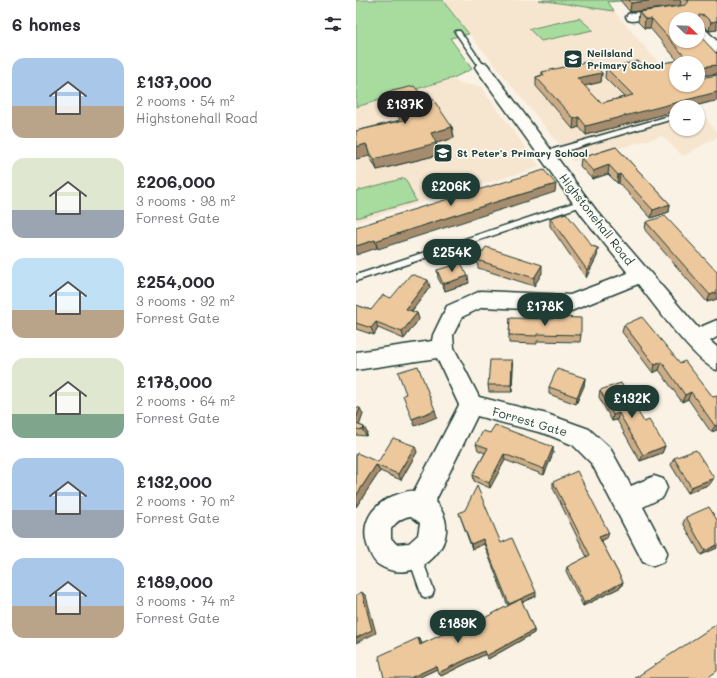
<!DOCTYPE html>
<meta charset="utf-8">
<style>
:root{--surface:#fff;--page:#f7f7f7;--text:#2b2b33;--muted:#7c7c81;--accent:#1f3d34}
body{margin:0;font-family:Mali,sans-serif;background:var(--page);color:var(--text);height:100vh;display:flex;flex-direction:column;font-size:15px;white-space:nowrap}
*{box-sizing:border-box;margin:0}
p{font-size:13px;color:var(--muted)}
.icon{flex:none;width:22px;height:22px;fill:none;stroke:currentColor;stroke-width:2;stroke-linecap:round;stroke-linejoin:round}
.map{position:relative;flex:1;overflow:hidden}
.side{display:flex;flex-direction:column;background:var(--surface);width:356px}
.side>*{flex:none}
.needle{width:26px;rotate:113deg}
.controls{position:absolute;left:313px;top:12px;display:grid;gap:8px}
.controls a{display:grid;place-items:center;width:36px;height:36px;border-radius:50%;background:var(--surface);box-shadow:0 1px 3px #0004;font-size:20px}
.price{position:absolute;translate:-50% -34px;padding:0 9px;border-radius:14px;background:var(--accent);color:#fff;font-size:13px;line-height:26px;filter:drop-shadow(0 1px 2px #0008)}
.price::after{content:'';position:absolute;left:50%;top:24px;width:12px;height:9px;margin-left:-6px;background:inherit;clip-path:polygon(0 0,100% 0,50% 100%)}
.price.current{background:#222;color:#fff}
ul{padding:0;list-style:none}
li{display:flex;align-items:center;gap:12px;height:100px;padding:0 12px}
li span{display:grid;place-items:center;flex:none;width:112px;height:80px;border-radius:12px;color:#555}
li>.icon{margin-inline-start:auto}
span .icon{width:48px;height:48px;fill:#fffc;stroke-width:1}
li b{font-size:17px}
h2{display:flex;justify-content:space-between;align-items:center;height:48px;padding:0 12px;font-size:17px}
main{display:flex;flex:1;min-height:0}
.map>svg:first-child{display:block}
.built{fill:#f6e5cf}
.green{fill:#a8dc9e;stroke:#648c69}
.lines{fill:none;stroke-linecap:round;stroke-linejoin:round}
.service-casing{stroke:#1f3d34;stroke-width:3}
.minor-casing{stroke:#1f3d34;stroke-width:3}
.service{fill:#fdfcf7;fill-rule:evenodd}
.minor{fill:#fdfcf7;fill-rule:evenodd}
.wall{fill:#ccac87;stroke:#1f3d34}
.shaded-wall{fill:#a68c6e;stroke:#1f3d34}
.building{fill:#edc89d;stroke:#1f3d34}
.labels{text-anchor:middle;dominant-baseline:central;stroke-width:3.5;stroke-linejoin:round;paint-order:stroke}
.far-poi-label{font-size:10px;font-weight:bold;fill:#1f3d34;stroke:#fdfcf7;text-anchor:start}
.street-label{font-size:12px;fill:#1f3d34;stroke:#fdfcf7}
</style>
<main>
<section class="side">
<h2>6 homes<svg class="icon" aria-label="filters" viewBox="0 0 24 24"><path d="M4 7h16M4 17h16"/><circle cx="9" cy="7" r="2"/><circle cx="15" cy="17" r="2"/></svg></h2>
<ul>
<li><span style="background:linear-gradient(#a9c7e8 60%,#b9a48a 0)"><svg class="icon" aria-label="home" viewBox="0 0 24 24"><path d="M3 11l9-7 9 7M6 9v11h12V9"/></svg></span><div><b>£137,000</b><p>2 rooms · 54 m²</p><p>Highstonehall Road</p></div></li>
<li><span style="background:linear-gradient(#dfe7d0 65%,#9aa5b1 0)"><svg class="icon" aria-label="home" viewBox="0 0 24 24"><path d="M3 11l9-7 9 7M6 9v11h12V9"/></svg></span><div><b>£206,000</b><p>3 rooms · 98 m²</p><p>Forrest Gate</p></div></li>
<li><span style="background:linear-gradient(#bfe0f5 65%,#b9a48a 0)"><svg class="icon" aria-label="home" viewBox="0 0 24 24"><path d="M3 11l9-7 9 7M6 9v11h12V9"/></svg></span><div><b>£254,000</b><p>3 rooms · 92 m²</p><p>Forrest Gate</p></div></li>
<li><span style="background:linear-gradient(#dfe7d0 70%,#7fa58c 0)"><svg class="icon" aria-label="home" viewBox="0 0 24 24"><path d="M3 11l9-7 9 7M6 9v11h12V9"/></svg></span><div><b>£178,000</b><p>2 rooms · 64 m²</p><p>Forrest Gate</p></div></li>
<li><span style="background:linear-gradient(#a9c7e8 65%,#9aa5b1 0)"><svg class="icon" aria-label="home" viewBox="0 0 24 24"><path d="M3 11l9-7 9 7M6 9v11h12V9"/></svg></span><div><b>£132,000</b><p>2 rooms · 70 m²</p><p>Forrest Gate</p></div></li>
<li><span style="background:linear-gradient(#a9c7e8 60%,#b9a48a 0)"><svg class="icon" aria-label="home" viewBox="0 0 24 24"><path d="M3 11l9-7 9 7M6 9v11h12V9"/></svg></span><div><b>£189,000</b><p>3 rooms · 74 m²</p><p>Forrest Gate</p></div></li>
</ul>
</section>
<div class="map">
<svg width="361" height="678" viewBox="0 0 361 678">
<rect width="100%" height="100%" fill="#faf2e5"/>
<filter id="ink" filterUnits="userSpaceOnUse"><feTurbulence type="fractalNoise" baseFrequency=".025" numOctaves="2"/><feDisplacementMap in="SourceGraphic" scale="8" xChannelSelector="R" yChannelSelector="G"/><feConvolveMatrix kernelMatrix="1 2 1 2 8 2 1 2 1" color-interpolation-filters="sRGB"/></filter>
<g filter="url(#ink)">
<!-- built -->
<g class="built">
<path d="M86 0H183L258 11 340 107H320V129H342V109L361 132V137L327 156 306 136 217 161Z"/>
<path d="M97 78 104 84 124 86 184 167 0 222V107Z"/>
</g>
<!-- green -->
<g class="green">
<path d="M0 0H86L113 34 94 38 116 69 97 78 0 107Z"/>
<path d="M183 0H275L252 2 258 11Z"/>
<path d="M223 18 237 30 185 41 173 29Z"/>
<path d="M49 178 60 201 0 218V191Z"/>
</g>
<g class="lines">
<!-- service casing -->
<g class="service-casing">
<g id="service">
<path d="M100 31H104L129 67 128 68H124L99 32Z"/>
<path d="M320 114V118L193 156H187L186 154 187 152Z"/>
<path d="M226 200 230 203 229 205 0 281V275Z"/>
<path d="M58 550 63 551 78 591 76 596 71 598 66 596 52 556 53 551Z"/>
</g>
</g>
<!-- minor casing -->
<g class="minor-casing">
<g id="minor">
<path d="M312 9 316 10 318 13 316 16 276 21 272 20 270 17 272 14 276 13Z"/>
<path d="M342 25 346 26 361 41V52L356 51 342 36Z"/>
<path d="M126 63 131 64 240 210 342 328 361 320V337L354 341 361 347V370C340 363 298 304 282 284L215 311 127 307 106 317 97 335 98 348 123 397 191 414 233 429 254 448 275 486 298 476 307 479 311 488 307 497 287 507 311 552 307 562 297 566 287 562 236 464 217 445 190 434 121 416 79 502C113 538 62 590 23 565 17 561 15 555 13 550 3 526 14 506 37 496 44 494 51 490 58 491L103 405 81 358 0 370V352L76 341 77 335 91 306 118 294 125 291 214 295 272 273 228 218 121 70 119 67 121 64ZM55 516 64 523 62 535 53 543 40 544 35 538V529C40 522 46 517 55 516Z"/>
</g>
</g>
<!-- service -->
<use href="#service" class="service"/>
<!-- minor -->
<use href="#minor" class="minor"/>
</g>
<!-- wall -->
<g class="wall">
<path d="M264 0H361V30L353 31 347 25 320 19 361 54V74L342 76V77V63H320L354 102 335 107H320V111L230 135 223 127 217 129 180 86V77L186 75V72L246 73 245 82 228 86 245 103 268 97 249 78 250 68 288 66 322 61 294 28H288L282 22 283 12 325 6H324L274 12Z"/>
<path d="M32 92 96 127 98 138 80 143 82 155 21 170 0 131 44 120 35 103Z"/>
<path d="M260 147 314 204 313 212 295 218 263 183H261L252 174 236 179 224 166 225 158Z"/>
<path d="M194 218 236 246 242 248 241 256 230 278 194 226Z"/>
<path d="M290 222 361 299 351 302 289 230Z"/>
<path d="M121 260 186 273 178 286 122 268Z"/>
<path d="M81 270 113 283 89 291 82 278Z"/>
<path d="M74 287 56 311 61 313 63 319 48 339 22 328 18 335 0 329V305L15 310Z"/>
<path d="M154 318 225 335 224 342 181 341V344L153 343V335Z"/>
<path d="M268 325 324 363 357 397 361 430 355 432 332 399 326 402 303 370 297 373 266 332Z"/>
<path d="M157 367 156 392H133L132 385Z"/>
<path d="M229 378 228 386 220 404 193 394V387Z"/>
<path d="M244 390 288 422 309 446 306 453 284 461 261 420 256 421 243 397Z"/>
<path d="M0 407 7 414 3 425 8 427 11 433 10 436 0 435Z"/>
<path d="M134 433 197 447V453L188 475 149 460 134 488 118 481 117 475 129 453 122 450 120 444Z"/>
<path d="M61 452 45 480 24 471 0 507V455L22 462Z"/>
<path d="M318 458 354 484 332 493 315 465Z"/>
<path d="M197 482 251 538 245 541 267 582 265 587 227 606 210 571 211 567 231 557 197 488Z"/>
<path d="M103 513 145 543 180 596 166 602 178 630V633L132 659 130 654 85 676 82 673 81 669 62 678 65 641V644L112 627 152 606 128 544 116 549Z"/>
<path d="M330 517 361 548 345 555 327 523Z"/>
</g>
<!-- shaded-wall -->
<g class="shaded-wall">
<path d="M299 0H325L324 6 274 12 275 3Z"/>
<path d="M289 19H296L294 28H288Z"/>
<path d="M361 21V30L353 31 355 22Z"/>
<path d="M361 65V74L342 76 344 67Z"/>
<path d="M246 73 245 82 220 88 221 78Z"/>
<path d="M357 92H361V101L354 102 335 107H320V111L230 135V126Z"/>
<path d="M223 117V127L217 129 218 119Z"/>
<path d="M96 127 98 138 80 143 82 155 21 170 18 159 75 133Z"/>
<path d="M10 144 14 156 0 159V147Z"/>
<path d="M253 165 252 174 236 179 237 171Z"/>
<path d="M264 174 263 183H261L262 175Z"/>
<path d="M200 184 199 192 147 209 22 249 19 241 146 200Z"/>
<path d="M314 204 313 212 295 218 297 210Z"/>
<path d="M19 240 21 248 0 255V246Z"/>
<path d="M242 248 241 256 230 278 231 270Z"/>
<path d="M186 265V273L178 286V278Z"/>
<path d="M112 276 113 283 89 291 87 284Z"/>
<path d="M72 280 74 287 52 315 50 309Z"/>
<path d="M361 292V299L351 302 354 295Z"/>
<path d="M61 313 63 319 48 339 46 332Z"/>
<path d="M20 322 22 328 18 335 15 328Z"/>
<path d="M156 360 157 367 156 392 155 385Z"/>
<path d="M306 362 303 370 297 373 299 365Z"/>
<path d="M229 378 228 386 220 404 221 397Z"/>
<path d="M335 392 332 399 326 402 329 395Z"/>
<path d="M4 408 7 414 2 429 0 425V419Z"/>
<path d="M79 410 81 417 59 426 56 419Z"/>
<path d="M263 413 261 420 256 421 257 415Z"/>
<path d="M361 425V430L355 432 359 426Z"/>
<path d="M8 427 11 433 10 436 7 430Z"/>
<path d="M59 446 61 452 45 480 42 474Z"/>
<path d="M309 446 306 453 284 461 287 455Z"/>
<path d="M197 447V453L188 475V469Z"/>
<path d="M148 454 149 460 134 488 133 483Z"/>
<path d="M20 465 24 471 0 507V496Z"/>
<path d="M358 478 354 484 332 493 335 487Z"/>
<path d="M253 533 251 538 241 542 243 537Z"/>
<path d="M127 539 128 544 116 549 115 544Z"/>
<path d="M361 545V548L345 555 349 551Z"/>
<path d="M267 582 265 587 227 606 228 603Z"/>
<path d="M6 592 10 596 20 633 0 643V638Z"/>
<path d="M180 592V596L153 608V604Z"/>
<path d="M178 630V633L132 659 130 656Z"/>
<path d="M62 638 65 641 66 648 64 645Z"/>
<path d="M128 651 130 654 85 676 82 673Z"/>
<path d="M80 666 83 668 62 678H54Z"/>
</g>
<!-- building -->
<g class="building">
<path d="M273 0H299L275 3Z"/>
<path d="M331 0H361V21L355 22 349 16 343 15V23H342V19H320V41H342V34L361 54V65L344 67 343 74H342V63H320V85H342V77L345 78 361 75V92L230 126 223 117 218 119 180 77 188 75 186 72 234 61 246 73 221 78 245 103 277 95 250 68 282 61 288 66 331 59 296 19H289L283 12 330 5 333 1Z"/>
<path d="M58 86 65 94 72 92 96 127 75 133 80 143 18 159 10 144 0 147V131L48 120 32 92Z"/>
<path d="M260 147 314 204 297 210 264 174 262 175 253 165 237 171 225 158Z"/>
<path d="M188 170 200 184 146 200 19 241V240L0 246V227Z"/>
<path d="M210 213 236 246 242 248 231 270 194 218Z"/>
<path d="M309 216 361 272V292L354 295 290 222Z"/>
<path d="M130 247 186 265 178 278 121 260Z"/>
<path d="M105 263 112 276 87 284 81 270Z"/>
<path d="M55 274 72 280 50 309 61 313 46 332 20 322 15 328 0 323V305L15 310 27 295 35 298Z"/>
<path d="M197 317 225 318V335L181 334V336L153 335 154 318 197 319Z"/>
<path d="M286 317 324 363 329 361 357 397 361 396V425L359 426 335 392 329 395 306 362 299 365 268 325Z"/>
<path d="M134 360H156L155 385H132Z"/>
<path d="M62 366 79 410 56 419 47 395 50 394 42 372Z"/>
<path d="M201 369 229 378 221 397 193 387Z"/>
<path d="M265 383 288 422 293 420 309 446 287 455 263 413 257 415 244 390Z"/>
<path d="M0 407 4 408 0 419Z"/>
<path d="M0 424 8 427 7 430 0 429Z"/>
<path d="M139 425 197 447 188 469 148 454 133 483 117 475 132 448 120 444 127 431 134 433Z"/>
<path d="M37 438 59 446 42 474 20 465 0 496V455L1 453 22 462Z"/>
<path d="M340 450 358 478 335 487 318 458Z"/>
<path d="M221 471 253 533 243 537 267 582 228 603 211 567 234 555 197 482Z"/>
<path d="M121 486 145 543 156 538 180 592 153 604 127 539 115 544 103 513 109 510Z"/>
<path d="M353 507 361 520V545L349 551 330 517Z"/>
<path d="M6 592 16 630 0 638V595Z"/>
<path d="M165 599 178 630 130 656 128 651 82 673 80 666 54 678H28L23 656 62 638 64 645 110 623 111 627Z"/>
<path d="M361 624V671L351 678H279Z"/>
</g>
</g>
<!-- icons -->
<defs>
<g id="school-square" transform="scale(1)"><rect x="-9" y="-9" width="18" height="18" rx="4" fill="#1f3d34" stroke="#fdfcf7"/><path d="M0-5L7-2L0 1L-7-2ZM-4 1L0 2.5L4 1V4Q0 6-4 4Z" fill="#fff"/></g>
</defs>
<g fill-rule="evenodd">
<use href="#school-square" x="217" y="59"/>
<use href="#school-square" x="87" y="153"/>
</g>
<g class="labels">
<!-- far-poi labels -->
<g class="far-poi-label">
<text x="231" y="53">Neilsland<tspan x="231" dy="12">Primary School</tspan></text>
<text x="101" y="153">St Peter's Primary School</text>
</g>
<!-- street labels -->
<g class="street-label">
<text transform="translate(241 219) rotate(52)">Highstonehall Road</text>
<text transform="translate(174 421) rotate(16)">Forrest Gate</text>
</g>
</g>
</svg>
<div class="controls">
<a><svg class="needle" viewBox="-14 -14 28 28"><path d="M0-13l5 13h-10z" fill="#e53935"/><path d="M0 13l5-13h-10z" fill="#7c7c81"/></svg></a>
<a>+</a>
<a>−</a>
</div>
<b class="price current" style="left:49px;top:125px">£137K</b>
<b class="price" style="left:95px;top:207px">£206K</b>
<b class="price" style="left:96px;top:273px">£254K</b>
<b class="price" style="left:189px;top:327px">£178K</b>
<b class="price" style="left:276px;top:419px">£132K</b>
<b class="price" style="left:102px;top:644px">£189K</b>
</div>
</main>
